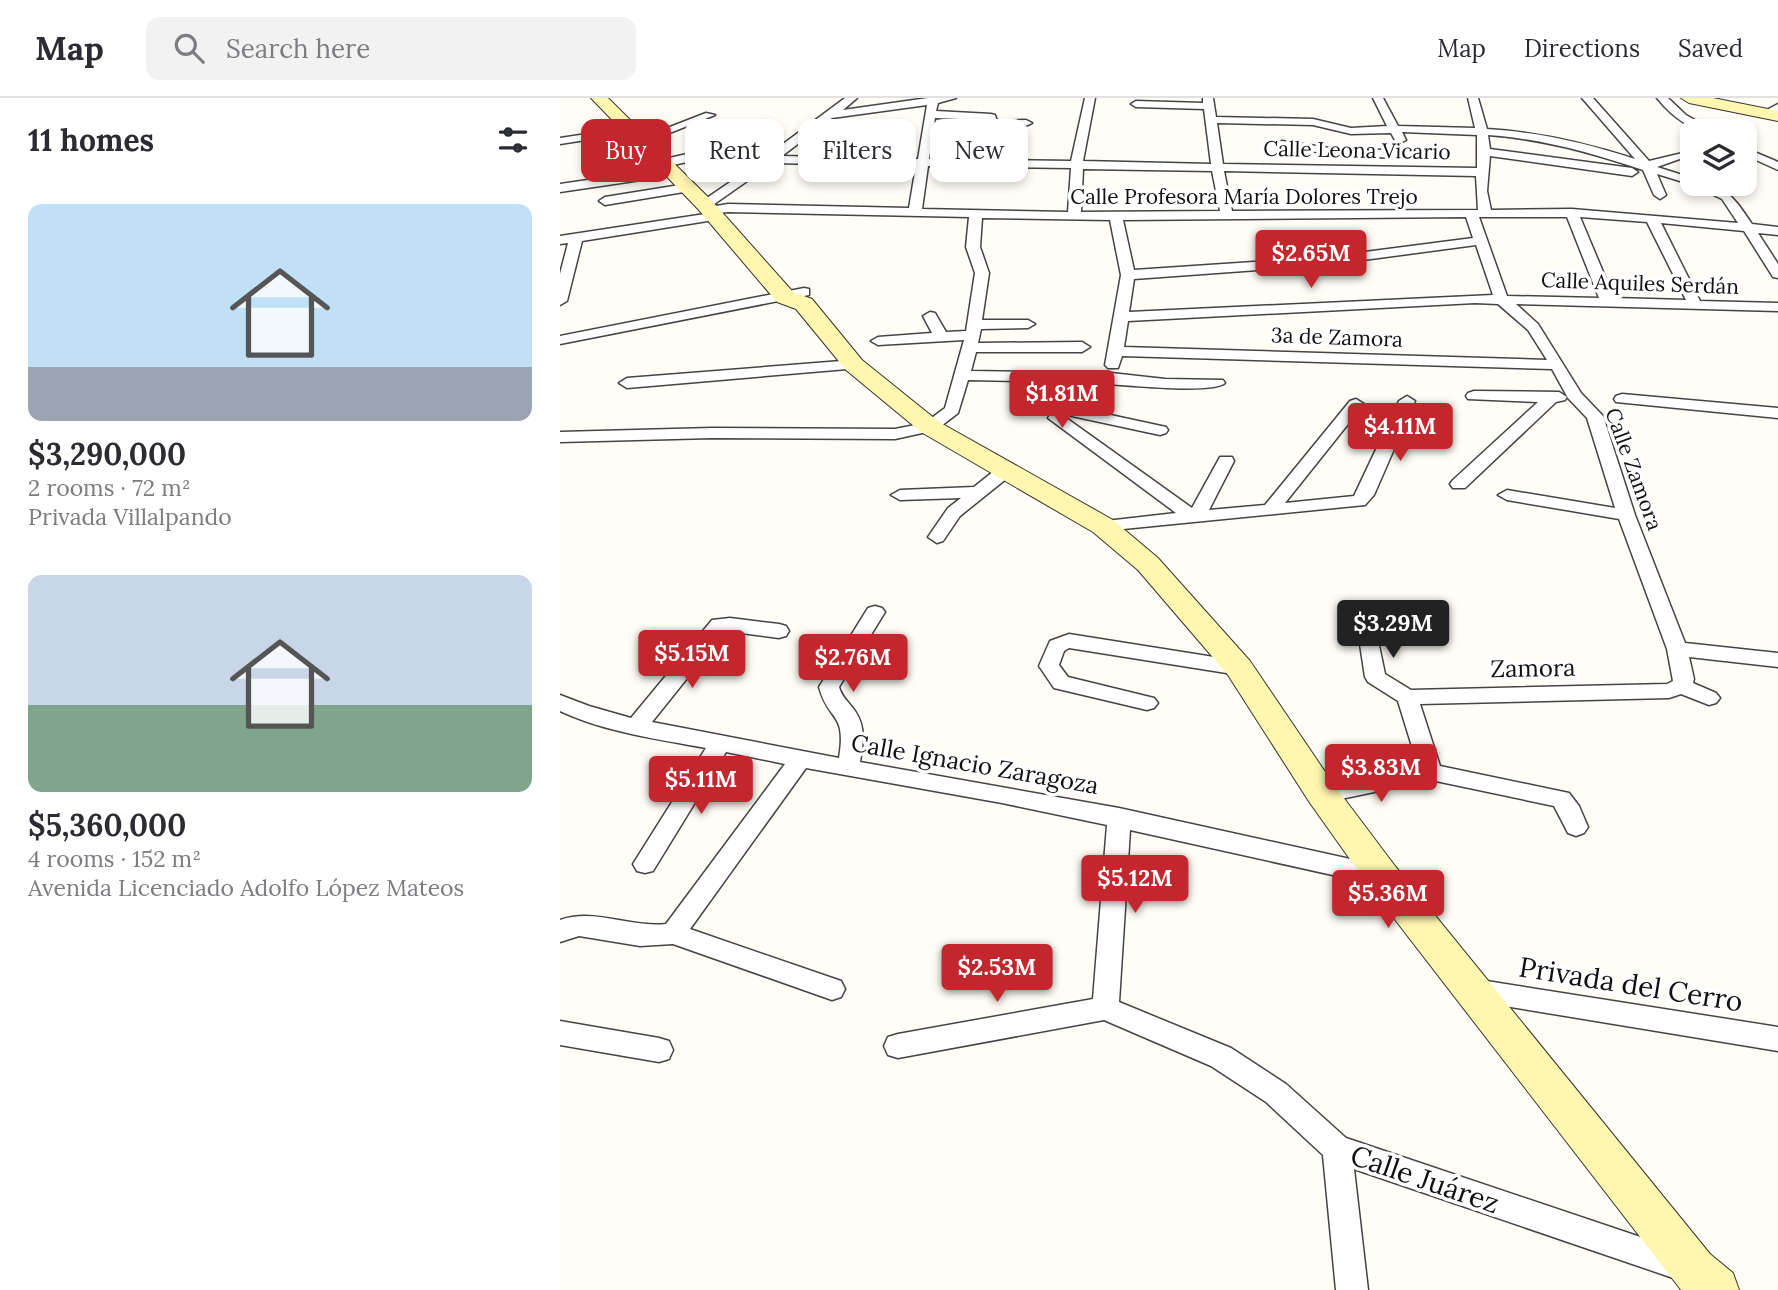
<!DOCTYPE html>
<meta charset="utf-8">
<style>
:root{--surface:#fff;--page:#f2f2f3;--text:#2b2b33;--muted:#7c7c81;--line:#e1e1e2;--accent:#c4262e}
body{margin:0;font-family:Lora,serif;background:var(--page);color:var(--text);height:100vh;display:flex;flex-direction:column;font-size:26px;white-space:nowrap}
*{box-sizing:border-box;margin:0}
p{font-size:23px;color:var(--muted)}
.icon{flex:none;width:38px;height:38px;fill:none;stroke:currentColor;stroke-width:2;stroke-linecap:round;stroke-linejoin:round}
.map{position:relative;flex:1;overflow:hidden}
.drawer{display:flex;flex-direction:column;background:var(--surface);width:560px}
.drawer>*{flex:none}
.top-card{position:absolute;left:21px;top:21px;width:665px;height:63px;display:flex;gap:14px}
.buttons{position:absolute;left:1120px;top:21px;display:grid;gap:14px}
.buttons a{display:grid;place-items:center;width:77px;height:77px;border-radius:14px;background:var(--surface);box-shadow:0 4px 10px #0003;font-size:35px}
.price{position:absolute;translate:-50% -60px;padding:0 16px;border-radius:7px;background:var(--accent);color:#fff;font-size:23px;line-height:46px;filter:drop-shadow(0 2px 4px #0008)}
.price::after{content:'';position:absolute;left:50%;top:42px;width:21px;height:16px;margin-left:-10px;background:inherit;clip-path:polygon(0 0,100% 0,50% 100%)}
.price.on{background:#222;color:#fff}
ul{padding:0;list-style:none}
li{display:grid;align-content:center;gap:14px;height:371px;padding:0 28px}
li span{display:grid;place-items:center;height:217px;border-radius:14px;color:#555}
li>.icon{margin-inline-start:auto}
span .icon{width:126px;height:126px;fill:#fffc;stroke-width:1}
li b{font-size:30px}
h2{display:flex;justify-content:space-between;align-items:center;height:84px;padding:0 28px;font-size:30px}
.pill{padding:0 24px;border-radius:14px;background:var(--surface);box-shadow:0 4px 10px #0003;font-size:24px;line-height:63px}
.pill.on{background:var(--accent);color:#fff}
header{display:flex;align-items:center;gap:42px;box-sizing:border-box;height:98px;padding:0 35px;background:var(--surface);border-bottom:2px solid var(--line)}
header strong{font-size:33px}
nav{display:flex;gap:38px;margin-inline-start:auto;font-size:24px}
.search{width:490px;height:63px;background:var(--page);display:flex;align-items:center;gap:18px;box-sizing:border-box;padding:0 24px;border-radius:14px;color:var(--muted);font-size:26px}
main{display:flex;flex:1;min-height:0}
.map>svg:first-child{display:block}
.lines{fill:none;stroke-linecap:round;stroke-linejoin:round}
.street-casing{stroke:#444;stroke-width:3}
.secondary-casing{stroke:#333;stroke-width:2}
.street{fill:#fff;fill-rule:evenodd}
.secondary{fill:#fff6b0;fill-rule:evenodd}
.labels{text-anchor:middle;dominant-baseline:central;stroke-width:7;stroke-linejoin:round;paint-order:stroke}
.far-street-label{font-size:21px;fill:#111;stroke:#fff}
.street-label{font-size:24px;fill:#111;stroke:#fff}
.near-street-label{font-size:28px;fill:#111;stroke:#fff}
</style>
<header>
<strong>Map</strong>
<div class="search"><svg class="icon" aria-label="search" viewBox="0 0 24 24"><circle cx="10" cy="10" r="6"/><path d="M15 15l6 6"/></svg>Search here</div>
<nav><a>Map</a><a>Directions</a><a>Saved</a></nav>
</header>
<main>
<section class="drawer">
<h2>11 homes<svg class="icon" aria-label="filters" viewBox="0 0 24 24"><path d="M4 7h16M4 17h16"/><circle cx="9" cy="7" r="2"/><circle cx="15" cy="17" r="2"/></svg></h2>
<ul>
<li><span style="background:linear-gradient(#bfe0f5 75%,#9aa5b1 0)"><svg class="icon" aria-label="home" viewBox="0 0 24 24"><path d="M3 11l9-7 9 7M6 9v11h12V9"/></svg></span><div><b>$3,290,000</b><p>2 rooms · 72 m²</p><p>Privada Villalpando</p></div></li>
<li><span style="background:linear-gradient(#c9d6e8 60%,#7fa58c 0)"><svg class="icon" aria-label="home" viewBox="0 0 24 24"><path d="M3 11l9-7 9 7M6 9v11h12V9"/></svg></span><div><b>$5,360,000</b><p>4 rooms · 152 m²</p><p>Avenida Licenciado Adolfo López Mateos</p></div></li>
</ul>
</section>
<div class="map">
<svg width="1218" height="1192" viewBox="0 0 1218 1192">
<rect width="100%" height="100%" fill="#fffdf5"/>
<g class="lines">
<!-- street casing -->
<g class="street-casing">
<g id="street">
<path d="M285 0H297L283 12 368 0H396L378 5 376 13 431 16 435 17 437 23 466 22 472 25C462 31 435 33 425 27V22L375 20 369 61 511 63 525 0H535L523 63 651 66 644 11 576 9 571 6 576 3 643 5V0H653L656 19 753 21 791 30 827 28 813 0H823L838 28 915 30 908 0H918L927 31C978 34 1026 45 1075 61L1022 0H1033L1089 63 1131 53V57L1097 69 1132 80V86C1167 86 1174 100 1192 126L1218 129V137L1198 135 1218 166V180L1213 179 1184 133 1101 125 1140 203 1218 205V213L956 206 978 226 1021 295 1043 318 1075 417 1125 545 1218 555V569L1129 559 1134 581 1133 585 1156 595 1160 600 1156 605 1149 607 1121 596 1109 600 860 606 880 668 1009 695 1019 708 1028 729 1024 735 1016 738 1008 735 994 708 871 682 762 705 754 702 751 696 754 690 858 668 838 603 808 584 805 579 798 533 801 528H815L825 576 851 592 1107 586 1113 583 1107 551 1059 421 947 402 938 397 947 392 1055 410 1027 320 1008 300 992 271 562 258 558 270H548L545 267 561 177 550 122 422 120 420 149 429 175 422 222H468L475 226 468 230 421 231 418 245 522 244 530 249 522 254H416L411 273 551 275 605 281 663 282 665 285C651 298 541 284 516 284L495 305 606 329 608 332 606 335 600 337 484 312 479 304 499 284 408 282 398 315 376 332 335 341 152 340 0 344V334L152 330 335 331 365 325 385 310 404 242 318 247 311 243 318 239 372 235 363 218 370 214 375 215 386 234 406 233 415 175 406 149 409 119 168 114 159 115V121L154 122 22 143 7 203 0 207V176L8 145 0 146V138L145 116V111L139 107 141 104 198 65 127 64 104 69 98 65 100 62 127 56 207 58ZM367 7 358 61 222 58 272 20ZM657 25 753 27 791 36 831 35 836 44 840 45 846 42 842 34 917 37V70L663 66ZM928 37C983 41 1031 55 1083 72L1094 97 1100 101 1106 97 1097 76 1133 87 1162 101 1178 125 1012 111 931 112 927 93 930 58 1072 78 1078 74 1072 70 930 51ZM213 65 356 68 349 110 168 106 150 109ZM368 68 511 70 508 114 362 111ZM523 71 652 73 660 113 521 114ZM664 73 916 78 918 112 672 113ZM906 119 913 140 766 159 574 172 563 122ZM919 119H1007L1039 200 947 198ZM1020 119 1087 124 1126 202 1054 200ZM916 147 933 197 569 214 574 181 766 167ZM915 205 938 206 968 232 987 262 564 249 568 223Z"/>
<path d="M1097 0H1108L1126 17 1154 33C1130 34 1111 17 1097 0Z"/>
<path d="M1218 6V13L1206 18 1201 15Z"/>
<path d="M146 15 155 17 107 36 97 34Z"/>
<path d="M73 29 77 30V34L0 46V40Z"/>
<path d="M722 43 770 50 849 53 855 57 849 61 770 56 718 48V44Z"/>
<path d="M1185 50 1218 64V72L1185 57Z"/>
<path d="M111 70 117 74 115 77 0 94V86Z"/>
<path d="M126 86 132 90 130 93 45 107 39 103 45 99Z"/>
<path d="M244 190 249 191V197L0 246V238Z"/>
<path d="M294 262 302 267 299 270 67 290 59 285 67 280Z"/>
<path d="M914 293 999 294 1007 299 1005 302 996 304 905 390H893L890 386 893 382 978 304 908 301 906 298 908 295Z"/>
<path d="M1062 296 1218 310V320L1056 304 1054 301 1056 298Z"/>
<path d="M847 298 855 303 814 397 805 407 543 433 534 428 537 424 616 415 488 320 490 317H502L632 410 660 359H672L674 363 649 412 705 407 790 303 796 301 804 306 725 405 794 398 839 303Z"/>
<path d="M445 368 454 373 451 377 400 418 383 443 377 445 368 439 388 410 401 400 340 402 331 397 340 392 414 389 439 369Z"/>
<path d="M315 508 322 510 325 514 279 589C282 600 289 604 295 613 306 629 303 646 300 664L559 710 822 768 831 771 834 778 831 785 822 788 570 732 559 904 671 950 726 986 786 1040 1122 1153 1133 1157 1137 1168 1133 1179 1122 1183 794 1071 808 1192H776L763 1057 706 1004 651 968 544 922 338 960 328 957 324 948 328 939 338 936 533 901 547 727 442 705 246 670 130 831 281 883 285 891 281 899 272 902 113 846 80 848 19 838 0 844V822C35 810 70 830 106 826L225 666 166 654 93 773 85 775 77 773 73 766 146 650C97 641 45 634 0 613V597L29 608 71 620 152 522 170 520 219 526 226 528 229 533 226 538 219 540 165 533 92 624 279 660C287 613 268 624 259 589L308 510Z"/>
<path d="M509 536 679 563 686 565 689 570 686 575 679 577 509 550 504 553 499 567 508 579 594 600 598 605 594 610 587 612 494 590 479 568 490 543Z"/>
<path d="M914 881 1218 929V953L914 903 905 900 901 892 905 884Z"/>
<path d="M0 923 99 940 109 943 113 952 109 961 99 964 0 947Z"/>
</g>
</g>
<!-- secondary casing -->
<g class="secondary-casing">
<g id="secondary">
<path d="M31 0H48L152 103 233 194 252 201 302 262 379 324 553 422 598 460 690 563 774 687 835 768 1150 1156 1173 1175 1179 1192H1121L1118 1188 809 788 750 705 668 577 578 472 533 434 361 334 286 272 236 211 217 204 138 111Z"/>
<path d="M1121 0H1153L1218 13V23L1129 5Z"/>
</g>
</g>
<!-- street -->
<use href="#street" class="street"/>
<!-- secondary -->
<use href="#secondary" class="secondary"/>
</g>
<g class="labels">
<!-- far-street labels -->
<g class="far-street-label">
<text transform="translate(797 52) rotate(1)">Calle Leona Vicario</text>
<text x="684" y="98">Calle Profesora María Dolores Trejo</text>
<text transform="translate(1080 185) rotate(2)">Calle Aquiles Serdán</text>
<text transform="translate(777 239) rotate(2)">3a de Zamora</text>
<text transform="translate(1074 371) rotate(70)">Calle Zamora</text>
</g>
<!-- street labels -->
<g class="street-label">
<text transform="translate(973 570) rotate(-1)">Zamora</text>
<text transform="translate(415 666) rotate(10)">Calle Ignacio Zaragoza</text>
</g>
<!-- near-street labels -->
<g class="near-street-label">
<text transform="translate(1071 886) rotate(9)">Privada del Cerro</text>
<text transform="translate(865 1081) rotate(19)">Calle Juárez</text>
</g>
</g>
</svg>
<div class="buttons">
<a><svg class="icon" aria-label="layers" viewBox="0 0 24 24"><path d="M12 4l9 5-9 5-9-5zM3 14l9 5 9-5"/></svg></a>
</div>
<b class="price" style="left:751px;top:192px">$2.65M</b>
<b class="price" style="left:502px;top:332px">$1.81M</b>
<b class="price" style="left:840px;top:365px">$4.11M</b>
<b class="price on" style="left:833px;top:562px">$3.29M</b>
<b class="price" style="left:132px;top:592px">$5.15M</b>
<b class="price" style="left:293px;top:596px">$2.76M</b>
<b class="price" style="left:821px;top:706px">$3.83M</b>
<b class="price" style="left:141px;top:718px">$5.11M</b>
<b class="price" style="left:575px;top:817px">$5.12M</b>
<b class="price" style="left:828px;top:832px">$5.36M</b>
<b class="price" style="left:437px;top:906px">$2.53M</b>
<div class="top-card">
<a class="pill on">Buy</a>
<a class="pill">Rent</a>
<a class="pill">Filters</a>
<a class="pill">New</a>
</div>
</div>
</main>
